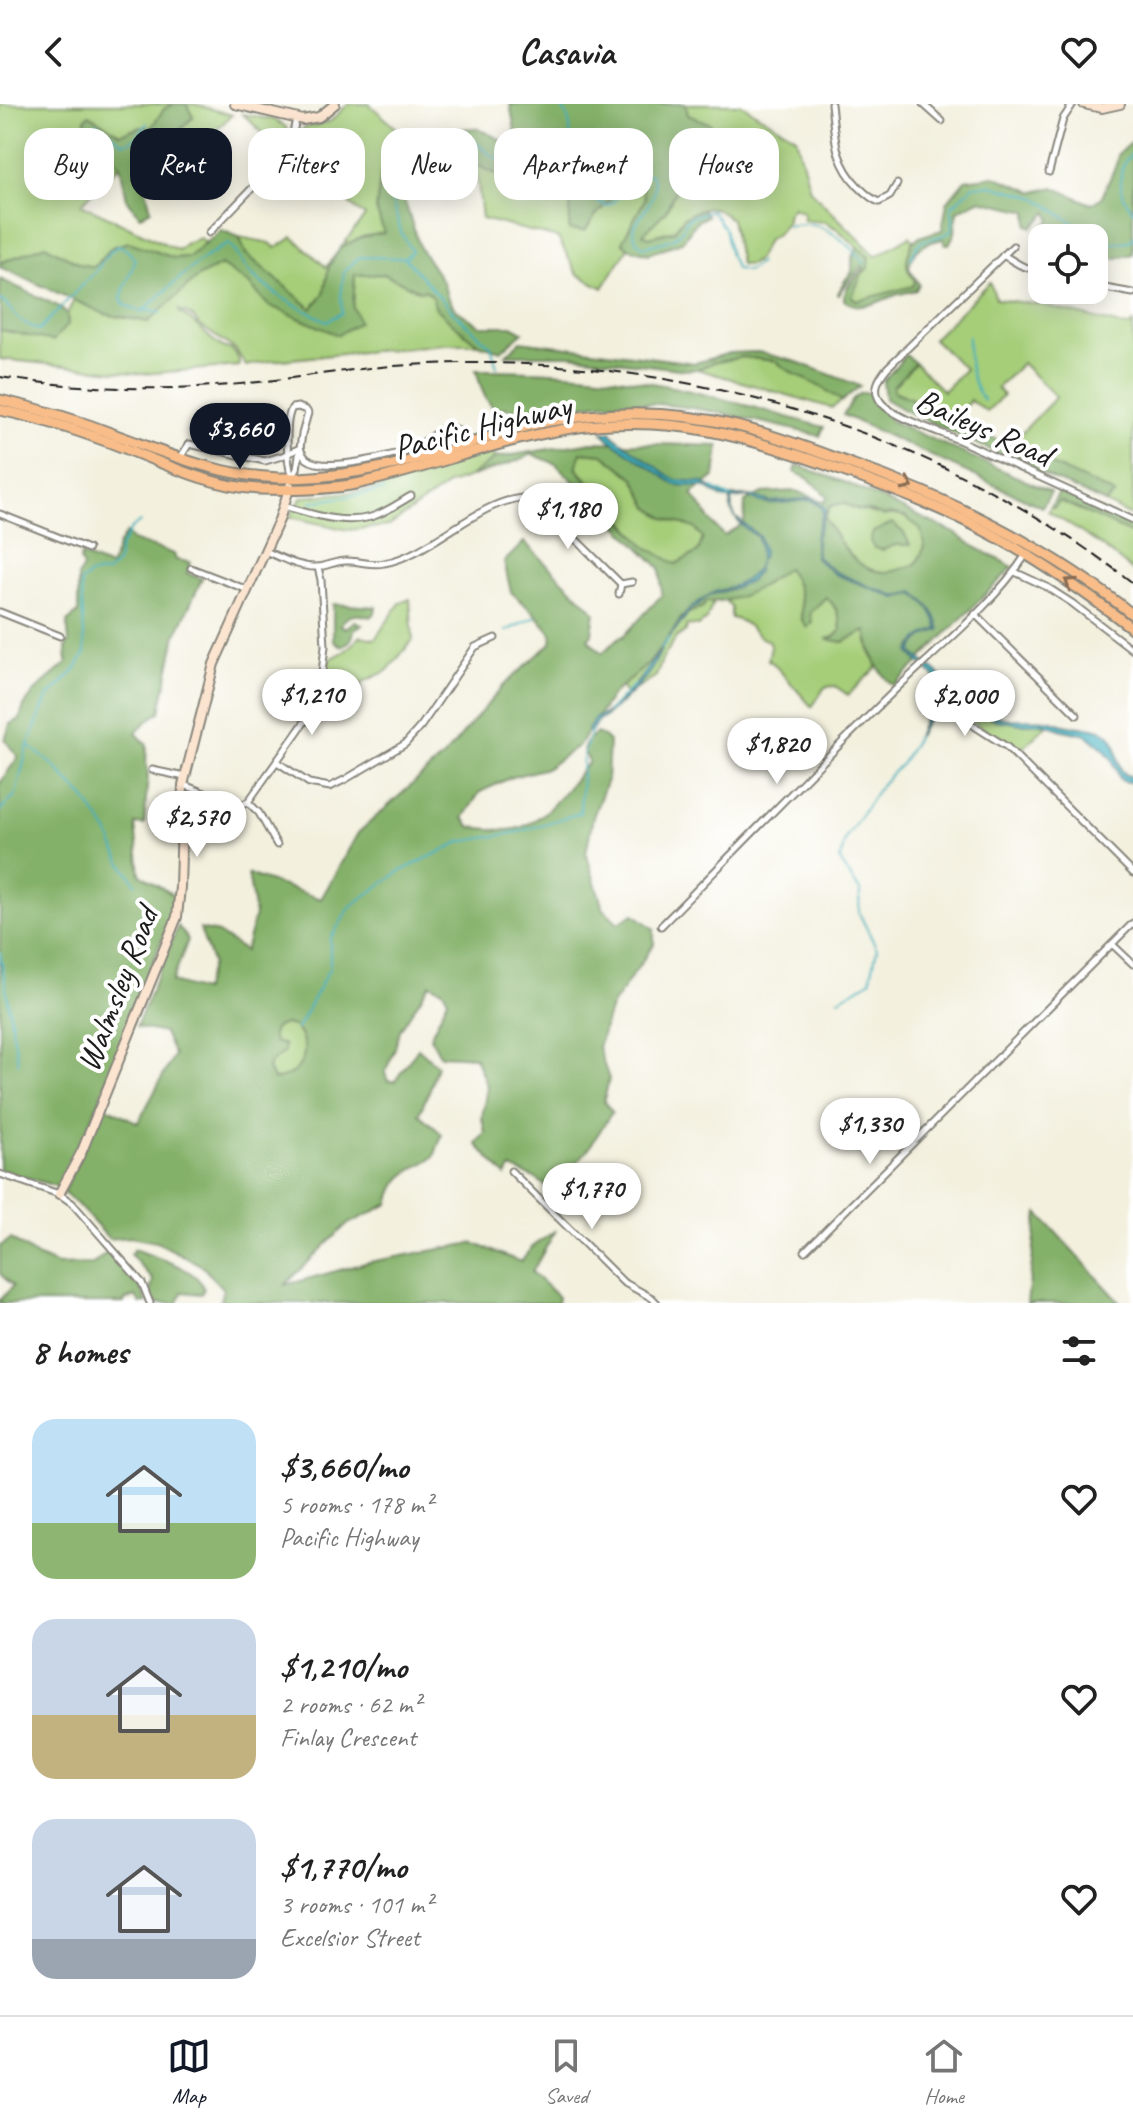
<!DOCTYPE html>
<meta charset="utf-8">
<style>
:root{--surface:#fff;--page:#f2f2f2;--text:#222;--muted:#767676;--line:#e0e0e0;--accent:#111827}
body{margin:0;font-family:Caveat,sans-serif;background:var(--page);color:var(--text);height:100vh;display:flex;flex-direction:column;font-size:30px;white-space:nowrap}
*{box-sizing:border-box;margin:0}
p{font-size:26px;color:var(--muted)}
.icon{flex:none;width:44px;height:44px;fill:none;stroke:currentColor;stroke-width:2;stroke-linecap:round;stroke-linejoin:round}
.map{position:relative;height:1199px;overflow:hidden}
.panel{display:flex;flex-direction:column;background:var(--surface);flex:1}
.panel>*{flex:none}
.guide{position:absolute;left:24px;top:24px;width:1086px;height:72px;display:flex;gap:16px}
.buttons{position:absolute;left:1028px;top:120px;display:grid;gap:16px}
.buttons a{display:grid;place-items:center;width:80px;height:80px;border-radius:16px;background:var(--surface);box-shadow:0 4px 20px #0003;font-size:40px}
.price{position:absolute;translate:-50% -68px;padding:0 18px;border-radius:28px;background:#fff;color:#222;font-size:26px;line-height:52px;filter:drop-shadow(0 2px 4px #0008)}
.price::after{content:'';position:absolute;left:50%;top:48px;width:24px;height:18px;margin-left:-12px;background:inherit;clip-path:polygon(0 0,100% 0,50% 100%)}
.price.selected{background:var(--accent);color:#fff}
ul{padding:0;list-style:none}
li{display:flex;align-items:center;gap:24px;height:200px;padding:0 32px}
li span{display:grid;place-items:center;flex:none;width:224px;height:160px;border-radius:24px;color:#555}
li>.icon{margin-inline-start:auto}
span .icon{width:96px;height:96px;fill:#fffc;stroke-width:1}
li b{font-size:34px}
h2{display:flex;justify-content:space-between;align-items:center;height:96px;padding:0 32px;font-size:34px}
.tag{padding:0 28px;border-radius:24px;background:var(--surface);box-shadow:0 4px 20px #0003;font-size:28px;line-height:72px}
.tag.selected{background:var(--accent);color:#fff}
header{display:flex;justify-content:space-between;align-items:center;height:104px;padding:0 32px;background:var(--surface);font-size:36px;font-weight:800}
.menu{display:flex;justify-content:space-around;align-items:center;height:112px;border-top:2px solid var(--line);background:var(--surface);font-size:22px;color:var(--muted)}
.menu a{display:grid;justify-items:center;gap:4px}
.menu .selected{color:var(--accent)}
.map>svg:first-child{display:block}
.green{fill:#a6ce79;stroke:#61754a;stroke-width:2}
.forest{fill:#84b169;stroke:#506642;stroke-width:2;fill-rule:evenodd}
.water{fill:#3faebc;stroke:#2e656c;stroke-width:2}
.lines{fill:none;stroke-linecap:round;stroke-linejoin:round}
.stream{stroke:#3faebc;stroke-width:2}
.street-casing{stroke:#88867d;stroke-width:9}
.secondary-casing{stroke:#88867d;stroke-width:12}
.primary-casing{stroke:#88867d;stroke-width:13}
.street{stroke:#fff;stroke-width:5}
.secondary{stroke:#fce5d0;stroke-width:8}
.primary{stroke:#f8bd89;stroke-width:9}
.rail{stroke:#1c1c1c;stroke-width:2;stroke-dasharray:12 6;stroke-linecap:butt}
.oneway{stroke:#8a6c52}
.labels{text-anchor:middle;dominant-baseline:central;stroke-width:8;stroke-linejoin:round;paint-order:stroke}
.street-label{font-size:34px;fill:#1c1c1c;stroke:#fff}
</style>
<header><svg class="icon" aria-label="back" viewBox="0 0 24 24"><path d="M15 5l-7 7 7 7"/></svg>Casavia<svg class="icon" aria-label="heart" viewBox="0 0 24 24"><path d="M12 20l-8-8c-3-5 5-10 8-4 3-6 11-1 8 4z"/></svg></header>
<div class="map">
<svg width="1133" height="1199" viewBox="0 0 1133 1199">
<rect width="100%" height="100%" fill="#fff"/>
<filter id="ink" filterUnits="userSpaceOnUse"><feTurbulence type="fractalNoise" baseFrequency=".0125" numOctaves="2"/><feDisplacementMap in="SourceGraphic" scale="16" xChannelSelector="R" yChannelSelector="G"/><feConvolveMatrix kernelMatrix="1 2 1 2 8 2 1 2 1" color-interpolation-filters="sRGB"/></filter>
<filter id="wash" filterUnits="userSpaceOnUse"><feTurbulence type="fractalNoise" baseFrequency=".006" numOctaves="4" result="noise"/><feDisplacementMap in="SourceGraphic" scale="32" xChannelSelector="R" yChannelSelector="G"/><feGaussianBlur stdDeviation="1.8" result="paint"/><feColorMatrix in="noise" values="0 0 0 0 0 0 0 0 0 0 0 0 0 0 0 0 0 1.4 0 .05"/><feComposite in="paint" operator="in"/></filter>
<g filter="url(#wash)">
<rect width="100%" height="100%" fill="#f3f0de"/>
<!-- green -->
<g class="green">
<path d="M0 0H174L164 5 151 24 142 23 119 30 89 11 85 15V25L120 61 81 100 178 146 186 139 200 134 206 138 189 153 174 154 129 138 112 143 94 163 80 160 45 141 0 159Z"/>
<path d="M186 0H194L232 11 173 65 162 60 150 44 157 35 177 29 193 13Z"/>
<path d="M348 0H369L411 37 420 36 392 50 381 68 376 105 384 129 362 133 329 162 324 189 312 205 246 150 239 133 270 139 276 144 293 133 326 163 365 112 326 82 332 77 293 49 299 29 304 24 331 17Z"/>
<path d="M686 0H740L796 33 810 86 876 152 910 132 913 137C907 155 902 160 915 176L914 182 858 197 852 193 868 152 836 124 825 118 804 116 803 108 793 103 787 111V117L778 129 767 136 757 156 749 161 740 160 731 115C726 112 719 105 713 104 697 101 683 115 674 126L649 133 642 130 666 107 684 69 688 11Z"/>
<path d="M243 10 275 16 286 23 288 34 282 48Z"/>
<path d="M476 61 503 73 531 68 556 78 571 96 569 125 585 127 596 111 620 85 641 78 645 95 622 138 628 144 603 184 577 170 558 134 482 115Z"/>
<path d="M221 161 249 180 268 201 338 231 353 203 355 171 384 170 419 187 425 186 432 191 451 218 478 240H444L271 257 246 262 236 246 199 221C194 212 188 210 179 206L180 209C197 217 206 234 223 243 229 246 231 243 235 249 239 253 239 257 239 262L143 270 0 255V226L24 230 68 221 67 210 74 196 105 210 148 218 199 172Z"/>
<path d="M990 178 996 195 1042 201 1128 223 1133 219V413L1105 399 1114 390 1009 342 1056 293 1022 259 997 284 1003 291 987 308 970 296 957 315 894 287 893 283 915 259 943 287 965 265 933 235Z"/>
<path d="M743 253 775 257 791 268 823 283 842 297 832 304 697 265 712 259Z"/>
<path d="M491 347 495 354 470 373 449 380 389 422 348 426 290 413 302 393 370 386Z"/>
<path d="M581 348 603 350 634 374 649 403 665 414 695 424 703 434 698 448 676 460 645 442 576 363Z"/>
<path d="M1060 397 1133 430V467L1099 440 1048 407 1051 402 1054 403Z"/>
<path d="M844 398C854 404 874 411 886 411 892 411 898 410 905 413 910 416 916 421 921 424L925 443 916 460C906 464 895 469 884 468 855 468 838 436 825 414L830 402Z"/>
<path d="M787 464C799 478 801 497 801 515L810 509 826 493C836 502 840 512 841 526L834 533 829 534 843 538 866 527 870 549 878 562 848 591 835 582 825 583 812 603 773 559 768 556 771 542C764 530 771 540 760 533 748 524 748 517 731 514V503L725 496C749 490 768 479 787 464Z"/>
<path d="M410 495 413 536 387 567 363 578 352 602 341 599 339 603 320 595 329 556 345 547 361 532 375 535 400 499Z"/>
<path d="M714 497 706 516 698 522 687 521 686 527 676 534 663 554 656 572 627 591 621 583C645 562 667 540 682 512L703 503 706 498Z"/>
<path d="M953 589 954 593 986 611 1047 621 1019 648 1005 635 987 627 972 617 947 594Z"/>
<path d="M283 920 294 922C314 946 303 971 273 976L268 965 270 959 284 948V941L274 938 272 930 275 924Z"/>
</g>
<!-- forest -->
<g class="forest">
<path d="M174 0H186L193 13 177 29 157 35 150 44 162 60 174 65 208 34 211 36 171 74 145 50 139 57 151 106 140 112 127 95 120 61 85 25V16L89 11 120 30 142 23 151 24 164 5Z"/>
<path d="M510 0H686L688 11 711 20 708 35 683 69 666 107 643 130 649 133 674 127 684 113 702 105 707 112 696 118 682 138 648 150 628 144 622 138 645 95 640 78 620 85 596 111 585 127 569 126 571 96 556 78 531 68 503 73 472 59 465 46 422 64 401 76 404 95 420 144 443 178 447 192 455 205 481 222H512L523 228 501 247 478 240 451 218 435 203 432 191 425 186 420 187 384 170 355 171 353 203 359 218 338 231 268 201 249 180 221 161 199 172 148 218 105 210 0 163V159L45 141 80 160 94 163 112 143 129 138 174 154 189 153 221 126 239 133 246 150 312 205 324 189 329 162 341 143 362 133 384 129 376 105 381 68 392 50 444 26 476 24 506 38 515 27Z"/>
<path d="M1133 36V150L1112 155 1094 152V134H1058L1036 129 1051 116 1048 108 1033 123 1028 121V107L979 96 957 107 955 129 949 140H945L943 135C925 139 912 145 909 164L919 180 916 186C910 188 902 189 896 191 878 197 862 209 844 196 844 182 855 175 863 165V161L842 184 839 191 838 190 845 176 852 168V153L858 143 869 153 868 164 861 171 852 193 857 197 913 182 915 176C902 160 907 155 913 137L922 132 942 126 947 98 965 76 994 72 1034 88 1054 83 1091 100 1102 93 1117 58V51Z"/>
<path d="M0 175 58 202 67 210 68 220 53 237 0 226Z"/>
<path d="M520 237 695 259 730 249 758 248 797 258 860 282 842 297 823 284 791 268 775 257 742 253 712 259 697 265 686 266 570 251H506Z"/>
<path d="M906 251 915 259 893 282 894 287 957 315 972 324 1115 390 1105 399 902 305 885 295 883 277Z"/>
<path d="M476 266C546 266 618 270 686 286 732 296 778 311 824 323L820 332C749 315 677 295 602 299 582 300 562 306 542 309L541 312 506 304 495 305C483 295 481 282 476 266Z"/>
<path d="M861 289H870L891 317 1051 388 1042 403 843 311 854 294Z"/>
<path d="M592 338 719 342 715 372 692 390 714 421 725 432 744 419 745 398 762 389 796 387 825 398 827 392 809 375 795 368 797 361 849 380 955 429 975 443 1013 463 921 555 912 548 914 542 924 532 913 541 910 549 919 558 894 582C877 569 870 548 866 527L843 538 826 535 834 533 841 526C840 512 837 503 826 493L810 509 812 518 807 524C799 514 802 509 801 497 799 486 794 473 787 464 768 479 745 495 720 497 715 498 711 497 706 498L703 503 682 512 676 523 649 559 612 591 579 641 547 664 512 673 480 688 463 714 471 723C484 724 502 728 515 725 545 719 570 679 589 658L583 646 588 635 597 629 609 637 607 676 593 713 586 749 603 804 618 819 634 810 654 825V840L611 903 598 943 609 975 604 997 612 1008 589 1044 553 1088 537 1075 511 1064 506 1072 476 1040 485 1028 482 1014 487 982 475 953 440 951 430 933 448 895 443 886 430 880 400 926 395 944 385 969 388 977H395L418 944 437 961 430 985 419 1010 442 1030 434 1053C409 1068 396 1070 389 1100L346 1121 285 1181 369 1158 473 1139 521 1158 532 1143 556 1126 532 1168 558 1193 557 1199H220L223 1185 201 1161 157 1138 130 1133 109 1135 75 1098 63 1089 103 1001 138 1019 174 951 164 929 136 923 178 822 188 836 172 878 203 887 212 859 200 825 218 829 245 847 255 811 248 770 321 795 358 729 445 651 503 582 551 539 552 530 535 510 511 488 504 458 524 438 595 508 592 530 588 535 602 549 621 532 623 533 662 491 660 464 556 360 532 350 523 355 470 373 495 354ZM581 348 603 350 634 374 649 403 665 414 695 424 703 434 698 448 676 460 645 442 576 364ZM843 399 858 406 870 407 884 412 890 410 905 413 920 424 925 443 916 460C906 463 895 469 885 468 855 468 838 436 825 414L830 402ZM283 920 294 922C314 946 303 971 273 976L268 965 270 959 284 948V941L274 938 272 930 275 924Z"/>
<path d="M1060 387 1133 421V430L1060 397 1054 404 1051 402Z"/>
<path d="M892 419 904 429 910 441H895L883 446 874 444 870 437 873 428Z"/>
<path d="M126 429 132 436 174 450 176 456 190 458 187 469 202 475 176 531 160 608 146 618 136 629 147 641 146 660 148 669 144 721 135 720 140 770 175 792 171 812 80 1046 59 1083 0 1066V679L18 653 5 636 10 620 20 615C23 592 50 574 67 559L66 543 69 537 67 518 78 509V472L83 464 80 456 81 451 110 463 119 440Z"/>
<path d="M333 500 376 503 375 509 370 513C358 509 347 509 340 521L346 524 355 517 362 521 354 525C353 535 351 538 341 542L333 536Z"/>
<path d="M1038 1109 1120 1198 1118 1199H1027Z"/>
<path d="M11 1135 37 1152 57 1161 93 1160 110 1146 140 1181 147 1199H140L136 1192 125 1196 124 1199H0V1196L13 1182 0 1170V1142Z"/>
<path d="M135 1145C154 1154 198 1163 204 1185L201 1190 182 1188 178 1199H151L149 1193 153 1176 130 1150Z"/>
</g>
<!-- water -->
<path class="water" d="M611 327 614 332 630 344 675 376 702 378 725 392H751L771 398 812 394 823 402 826 406 816 434 817 453 834 467 868 482 897 492 914 488C927 499 937 510 940 526 929 529 914 536 913 549 938 567 976 607 1004 614 1018 617 1033 614 1047 616 1055 617 1062 622 1071 622 1082 624 1097 622 1107 629 1124 640 1110 669 1133 673V678H1125L1120 675 1112 655 1103 644 1087 631 1063 626 1045 620H1020L996 616 954 593 953 591 948 598C928 604 927 620 917 633L926 610 933 606 951 589 910 549C914 536 926 529 938 525 935 510 927 498 913 490L896 494 835 470 815 454V434L823 409 821 403 811 396C788 397 768 405 748 393L731 395 732 406 735 413 759 432 763 444V452L759 457 757 468 750 477 735 484 710 491 694 504 692 503C685 516 675 526 666 538 661 545 658 553 654 561 644 579 619 601 602 615L598 616 590 629 588 626 595 614C627 607 667 532 688 507 697 496 707 494 717 486L719 487C748 479 768 465 757 432 742 424 730 413 730 395H724L705 383 676 381 610 336 603 329Z"/>
<g class="lines">
<!-- stream -->
<g class="stream">
<path d="M96 19 123 39C135 38 141 29 147 19"/>
<path d="M434 39 440 35 476 39 495 54 522 66 554 67 566 74 591 94 607 102C631 89 617 74 650 70 663 88 642 109 633 125L636 137 644 143C666 137 679 138 687 115L711 106 724 124 730 152 736 165 748 167 759 159"/>
<path d="M1133 48C1115 65 1118 89 1133 107"/>
<path d="M554 67C558 60 566 52 568 44 573 29 570 11 559 0"/>
<path d="M787 122C813 117 821 120 842 136 851 143 858 149 864 159"/>
<path d="M405 154 455 210 491 242 497 263"/>
<path d="M911 155C923 124 932 142 952 126L953 115 951 103 973 82 991 81 1037 94 1082 125 1106 140 1130 137 1133 133"/>
<path d="M0 196C10 201 11 209 20 216 25 220 33 223 39 226L95 168 110 148 119 141 128 147 135 156C131 170 124 181 121 195L125 201 141 208C170 185 195 155 229 140 237 148 240 157 248 166 270 190 298 203 327 217L342 209 341 192 344 168 359 153 405 154 412 147 401 128 391 93 398 64 431 41"/>
<path d="M144 206 161 209"/>
<path d="M968 231C968 256 969 277 984 297"/>
<path d="M712 384 731 393"/>
<path d="M311 398 384 387"/>
<path d="M506 527 535 513"/>
<path d="M661 544 669 534"/>
<path d="M608 608 634 581"/>
<path d="M28 641 53 661 86 696 108 728 119 755 136 780"/>
<path d="M0 707 16 690 28 641 47 594 75 566 85 549 81 478 91 470 107 469 117 459 120 444 131 425 140 418"/>
<path d="M0 848 18 959"/>
<path d="M839 895 870 877 877 845 859 809 860 787 840 757 845 735 881 681 902 659 917 633"/>
<path d="M297 925 330 863V835L351 802 399 768 460 738 518 728 580 709 583 652 591 627"/>
</g>
</g>
</g>
<g filter="url(#ink)">
<g class="lines">
<!-- street casing -->
<g class="street-casing">
<g id="street">
<path d="M831 0C835 32 834 58 859 83 865 89 871 95 879 98L890 92 897 80"/>
<path d="M923 0 942 17"/>
<path d="M1049 68 1063 15 1073 0"/>
<path d="M209 129 286 49 291 38 296 15"/>
<path d="M1013 142 887 264C879 274 872 285 880 297 890 313 944 329 963 338 1020 364 1076 390 1133 416"/>
<path d="M1003 151 1020 161 1042 169"/>
<path d="M1094 182 1133 189"/>
<path d="M298 303 306 306 308 309 302 330 297 365 292 374C287 359 284 318 292 304Z"/>
<path d="M300 344C302 349 303 352 307 355 325 369 397 352 417 342 428 337 437 324 450 324 460 324 464 331 467 339"/>
<path d="M180 354 189 340 265 357 282 352 300 344"/>
<path d="M284 402C312 410 342 421 371 413 385 409 399 399 411 392"/>
<path d="M0 410 88 445"/>
<path d="M265 447C282 454 299 464 318 463 328 462 337 456 348 457 360 457 372 462 384 459 435 450 483 389 534 394L621 480"/>
<path d="M191 464 248 486"/>
<path d="M1015 468 1047 483 1072 499 1133 546"/>
<path d="M619 490 621 480 632 478"/>
<path d="M0 508 60 532"/>
<path d="M975 510 1077 611"/>
<path d="M950 599 971 620 1007 643 1133 769"/>
<path d="M277 658 309 679 330 683 346 675 405 640 421 622 475 543 495 534"/>
<path d="M152 666 185 673"/>
<path d="M184 681 238 702 248 698 313 606 320 586 325 542 321 476 318 463"/>
<path d="M248 698 259 709 277 741"/>
<path d="M661 822C738 744 814 665 892 589 936 546 994 501 1027 449"/>
<path d="M1112 840 1133 860"/>
<path d="M511 1067 623 1178 652 1194 657 1199"/>
<path d="M0 1070 59 1090 72 1099 142 1179 150 1199"/>
<path d="M805 1147 1133 819"/>
</g>
</g>
<!-- secondary casing -->
<g class="secondary-casing">
<g id="secondary">
<path d="M235 0 303 16 319 13 335 0"/>
<path d="M1084 0 1102 4 1120 0"/>
<path d="M59 1090 82 1047 177 813 180 783 183 681 214 560 279 416 290 382"/>
</g>
</g>
<!-- primary casing -->
<g class="primary-casing">
<g id="primary">
<path d="M0 296C40 305 78 316 116 331 169 351 221 372 279 374 334 375 387 364 439 349 476 338 512 324 550 317 611 307 677 307 737 322 774 331 810 345 846 358 949 394 1047 442 1133 511"/>
<path d="M0 306C44 315 86 329 127 345 169 362 214 383 259 385 291 386 325 386 356 380 427 365 494 337 566 325 668 308 748 332 843 367 894 386 945 405 993 431 1042 458 1089 491 1133 525"/>
</g>
</g>
<!-- street -->
<use href="#street" class="street"/>
<!-- secondary -->
<use href="#secondary" class="secondary"/>
<!-- primary -->
<use href="#primary" class="primary"/>
<!-- rail -->
<path class="rail" d="M0 273C76 285 152 287 229 281 289 276 348 264 409 261 667 245 928 321 1133 479"/>
</g>
<!-- one-way arrows -->
<defs><path id="oneway-chevron" d="M-2-3.5L2.5 0L-2 3.5" fill="none" stroke-width="1.6" stroke-linecap="round" stroke-linejoin="round" transform="scale(2)"/></defs>
<g class="oneway">
<use href="#oneway-chevron" transform="translate(908 381) rotate(23)"/>
<use href="#oneway-chevron" transform="translate(1070 479) rotate(-146)"/>
</g>
</g>
<g class="labels">
<!-- street labels -->
<g class="street-label">
<text transform="translate(482 322) rotate(-14)">Pacific Highway</text>
<text transform="translate(984 323) rotate(24)">Baileys Road</text>
<text transform="translate(117 885) rotate(-69)">Walmsley Road</text>
</g>
</g>
</svg>
<div class="buttons">
<a><svg class="icon" aria-label="locate" viewBox="0 0 24 24"><circle cx="12" cy="12" r="6"/><path d="M12 2v4M12 18v4M2 12h4M18 12h4"/></svg></a>
</div>
<b class="price selected" style="left:240px;top:367px">$3,660</b>
<b class="price" style="left:568px;top:447px">$1,180</b>
<b class="price" style="left:312px;top:633px">$1,210</b>
<b class="price" style="left:965px;top:634px">$2,000</b>
<b class="price" style="left:777px;top:682px">$1,820</b>
<b class="price" style="left:197px;top:755px">$2,570</b>
<b class="price" style="left:870px;top:1062px">$1,330</b>
<b class="price" style="left:592px;top:1127px">$1,770</b>
<div class="guide">
<a class="tag">Buy</a>
<a class="tag selected">Rent</a>
<a class="tag">Filters</a>
<a class="tag">New</a>
<a class="tag">Apartment</a>
<a class="tag">House</a>
</div>
</div>
<section class="panel">
<h2>8 homes<svg class="icon" aria-label="filters" viewBox="0 0 24 24"><path d="M4 7h16M4 17h16"/><circle cx="9" cy="7" r="2"/><circle cx="15" cy="17" r="2"/></svg></h2>
<ul>
<li><span style="background:linear-gradient(#bfe0f5 65%,#8fb573 0)"><svg class="icon" aria-label="home" viewBox="0 0 24 24"><path d="M3 11l9-7 9 7M6 9v11h12V9"/></svg></span><div><b>$3,660/mo</b><p>5 rooms · 178 m²</p><p>Pacific Highway</p></div><svg class="icon" aria-label="heart" viewBox="0 0 24 24"><path d="M12 20l-8-8c-3-5 5-10 8-4 3-6 11-1 8 4z"/></svg></li>
<li><span style="background:linear-gradient(#c9d6e8 60%,#c2b280 0)"><svg class="icon" aria-label="home" viewBox="0 0 24 24"><path d="M3 11l9-7 9 7M6 9v11h12V9"/></svg></span><div><b>$1,210/mo</b><p>2 rooms · 62 m²</p><p>Finlay Crescent</p></div><svg class="icon" aria-label="heart" viewBox="0 0 24 24"><path d="M12 20l-8-8c-3-5 5-10 8-4 3-6 11-1 8 4z"/></svg></li>
<li><span style="background:linear-gradient(#c9d6e8 75%,#9aa5b1 0)"><svg class="icon" aria-label="home" viewBox="0 0 24 24"><path d="M3 11l9-7 9 7M6 9v11h12V9"/></svg></span><div><b>$1,770/mo</b><p>3 rooms · 101 m²</p><p>Excelsior Street</p></div><svg class="icon" aria-label="heart" viewBox="0 0 24 24"><path d="M12 20l-8-8c-3-5 5-10 8-4 3-6 11-1 8 4z"/></svg></li>
</ul>
</section>
<nav class="menu">
<a class="selected"><svg class="icon" aria-label="map" viewBox="0 0 24 24"><path d="M3 6l6-2 6 2 6-2v14l-6 2-6-2-6 2zM9 4v14M15 6v14"/></svg>Map</a>
<a><svg class="icon" aria-label="saved" viewBox="0 0 24 24"><path d="M7 4h10v16l-5-4-5 4z"/></svg>Saved</a>
<a><svg class="icon" aria-label="home" viewBox="0 0 24 24"><path d="M3 11l9-7 9 7M6 9v11h12V9"/></svg>Home</a>
</nav>
